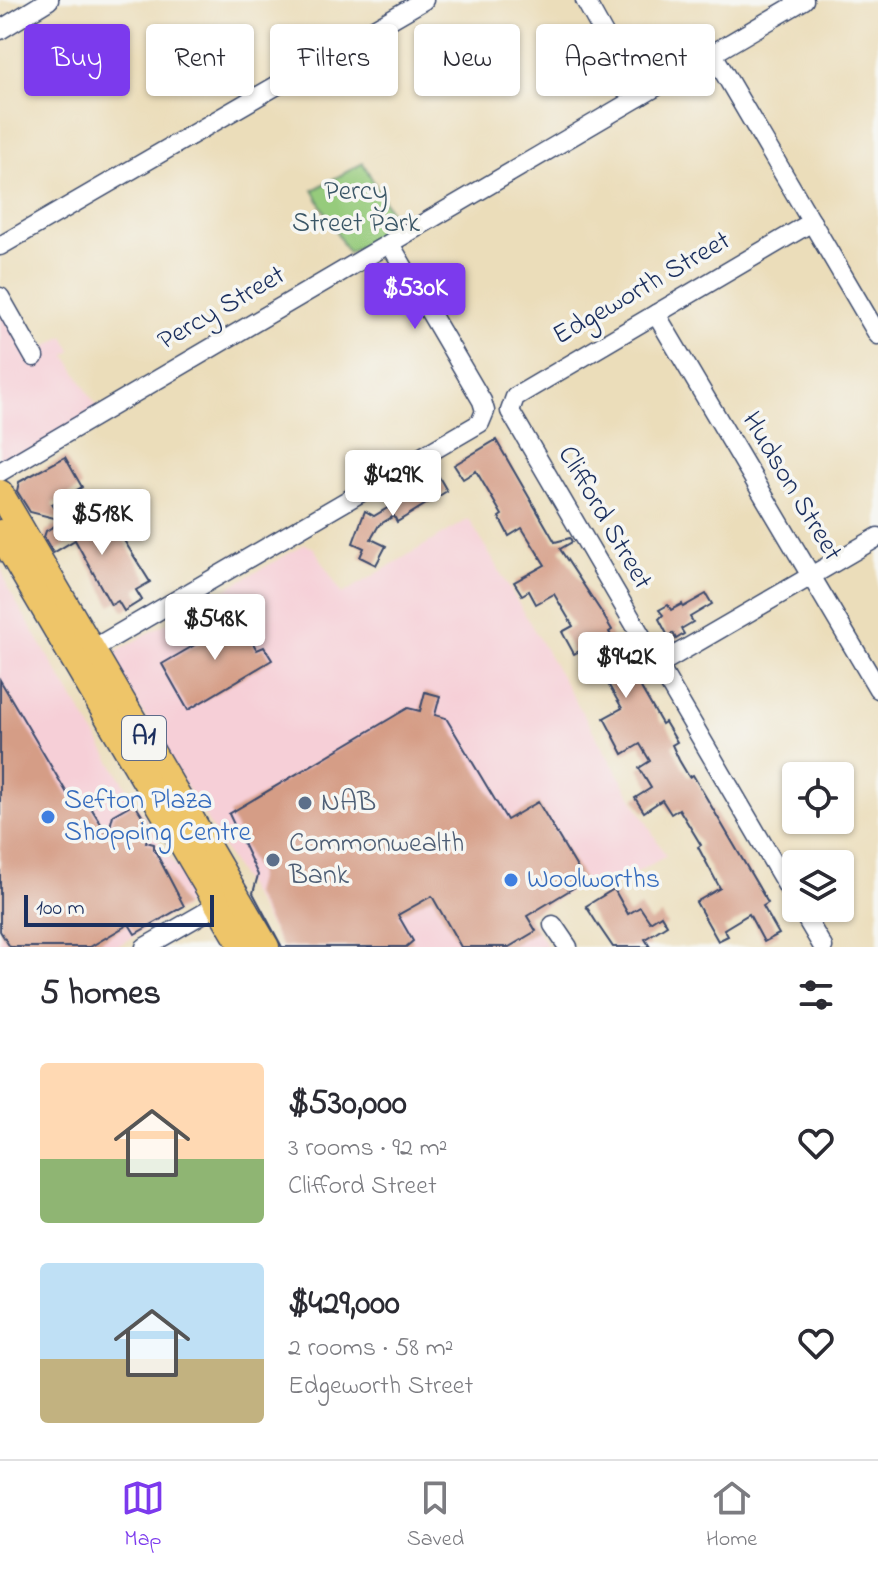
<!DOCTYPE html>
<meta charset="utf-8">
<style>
:root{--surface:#fff;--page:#f2f2f3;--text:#2b2b33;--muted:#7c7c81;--line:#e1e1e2;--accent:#7c3aed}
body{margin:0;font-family:"Indie Flower",sans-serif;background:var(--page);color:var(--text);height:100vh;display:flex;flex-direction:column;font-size:30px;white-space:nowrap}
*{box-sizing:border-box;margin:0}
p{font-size:26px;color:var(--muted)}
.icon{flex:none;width:44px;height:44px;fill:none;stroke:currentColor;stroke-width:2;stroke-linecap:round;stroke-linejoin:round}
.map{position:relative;height:947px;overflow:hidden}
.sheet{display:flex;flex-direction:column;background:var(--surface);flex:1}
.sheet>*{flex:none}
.banner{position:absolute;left:24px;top:24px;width:830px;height:72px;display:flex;gap:16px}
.fabs{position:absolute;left:782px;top:762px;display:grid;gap:16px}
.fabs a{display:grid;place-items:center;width:72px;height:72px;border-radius:8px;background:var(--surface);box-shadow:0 2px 6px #0004;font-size:40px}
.scale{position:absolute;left:24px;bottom:20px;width:190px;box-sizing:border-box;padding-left:8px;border:4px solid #1b2f5e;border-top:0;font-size:22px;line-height:28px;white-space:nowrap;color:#1b2f5e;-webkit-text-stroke:6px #f6f6f2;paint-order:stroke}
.price{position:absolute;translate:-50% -68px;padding:0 18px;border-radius:8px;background:#fff;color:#222;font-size:26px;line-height:52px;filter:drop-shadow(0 2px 4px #0008)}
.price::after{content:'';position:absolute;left:50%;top:48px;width:24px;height:18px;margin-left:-12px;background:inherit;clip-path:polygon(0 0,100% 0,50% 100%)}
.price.on{background:var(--accent);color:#fff}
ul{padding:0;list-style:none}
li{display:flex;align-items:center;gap:24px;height:200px;padding:0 40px}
li span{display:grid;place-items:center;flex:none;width:224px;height:160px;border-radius:8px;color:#555}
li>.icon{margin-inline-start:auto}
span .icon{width:96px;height:96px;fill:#fffc;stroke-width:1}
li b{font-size:34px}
h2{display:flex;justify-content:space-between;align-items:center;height:96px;padding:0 40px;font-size:34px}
.pill{padding:0 28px;border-radius:8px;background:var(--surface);box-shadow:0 2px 6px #0004;font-size:28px;line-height:72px}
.pill.on{background:var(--accent);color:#fff}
.menu{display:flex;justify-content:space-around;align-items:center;height:112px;border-top:2px solid var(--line);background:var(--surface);font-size:22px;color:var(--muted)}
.menu a{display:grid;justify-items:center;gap:4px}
.menu .on{color:var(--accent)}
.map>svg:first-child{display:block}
.built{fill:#f6cfd7}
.green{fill:#96cb7c;stroke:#587d6d;stroke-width:2}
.building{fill:#d59d86}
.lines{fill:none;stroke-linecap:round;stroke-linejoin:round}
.minor-casing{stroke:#3a496c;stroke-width:21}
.highway-casing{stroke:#3a496c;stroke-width:29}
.minor{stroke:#fff;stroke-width:18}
.highway{stroke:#eec569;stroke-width:26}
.service-dot{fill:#5c6f8a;stroke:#f6f6f2;stroke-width:3}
.shop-dot{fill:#3f7fe0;stroke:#f6f6f2;stroke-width:3}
.labels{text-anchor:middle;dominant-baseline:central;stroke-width:7;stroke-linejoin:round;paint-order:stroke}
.shield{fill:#f6f6f2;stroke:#5d6b8a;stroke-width:2}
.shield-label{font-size:26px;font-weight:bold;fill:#1b2f5e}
.park-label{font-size:28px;fill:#3a5666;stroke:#f6f6f2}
.street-label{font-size:28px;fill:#1b2f5e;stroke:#f6f6f2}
.shop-label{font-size:28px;fill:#366cbe;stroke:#f6f6f2;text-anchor:start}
.service-label{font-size:28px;fill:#4e5e75;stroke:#f6f6f2;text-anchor:start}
</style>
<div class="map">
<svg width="878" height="947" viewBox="0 0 878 947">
<rect width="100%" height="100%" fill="#f6f6f2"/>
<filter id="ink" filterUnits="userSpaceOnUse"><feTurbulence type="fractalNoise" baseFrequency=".0125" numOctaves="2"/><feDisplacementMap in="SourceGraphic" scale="16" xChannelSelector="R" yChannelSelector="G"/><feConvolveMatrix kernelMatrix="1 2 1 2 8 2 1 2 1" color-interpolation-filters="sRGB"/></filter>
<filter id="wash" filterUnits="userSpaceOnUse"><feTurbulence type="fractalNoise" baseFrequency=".006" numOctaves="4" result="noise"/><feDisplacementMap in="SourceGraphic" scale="32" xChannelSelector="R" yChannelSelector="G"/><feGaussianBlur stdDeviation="1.8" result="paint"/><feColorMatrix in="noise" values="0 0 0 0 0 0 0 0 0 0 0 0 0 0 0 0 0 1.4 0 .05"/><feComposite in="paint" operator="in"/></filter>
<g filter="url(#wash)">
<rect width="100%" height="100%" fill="#ebddba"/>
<!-- built -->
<g class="built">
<path d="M0 291 36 353 64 336 72 351 66 355 100 413 0 472Z"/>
<path d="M469 519 666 856 614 885 585 883 528 916 548 947H282L114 664 117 651 305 544 314 548 342 594Z"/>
<path d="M0 564 8 588 46 653 160 843 190 886V897L184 907 116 947H0Z"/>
</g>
<!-- green -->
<path class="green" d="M363 163 398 226 348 253 313 190Z"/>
<g id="blocks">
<!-- building -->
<g class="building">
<path d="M496 440 555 542 570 538 572 542 560 549 602 613 612 630 609 632 662 724 665 722 677 742 672 745 679 760 689 777 693 775 768 903 763 906 779 934 764 942 749 914 724 929 728 936 718 941 696 902 720 888 698 847 701 845 679 809 671 814 662 800 644 812 635 798 651 788 639 768 650 761 640 744 623 754 604 718 622 708 608 684 615 679 593 644 574 654 562 632 573 626 554 594 536 604 529 591 522 595 514 582 545 565 522 528 509 536 499 517 502 515 476 471 463 479 454 465Z"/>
<path d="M65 457 82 487 52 504 62 520 30 512 17 491 19 482Z"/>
<path d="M439 477 447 491 397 522 394 516 379 525 371 539 386 546 376 565 360 557 364 548 353 543 365 511 374 516Z"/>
<path d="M85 508 90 516 96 513 112 538 120 534 150 582 136 590 142 600 124 611 118 601 111 605 75 540 53 553 44 537 46 531Z"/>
<path d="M706 594 712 604 690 617 693 622 681 629 684 634 676 639 673 633 668 636 659 619 663 615 659 610 668 605 671 610 682 604 683 607Z"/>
<path d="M234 612 257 650 264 647 272 660 188 710 162 664 217 632 212 625Z"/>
<path d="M0 680 77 810 88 803 108 835 113 815 134 803 150 828 146 842 154 844V849L184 906 135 934 129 924 90 947H10L0 931Z"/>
<path d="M425 692 440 696 435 715 446 718 507 820 538 802 585 881 527 916 536 931 509 947H461L432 896 398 915 413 941 406 947H282L253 893 258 875 229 814 408 708 420 711Z"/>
<path d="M614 889 628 914 640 907 650 922 661 915 667 925 645 939 650 947H613L598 925 586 906Z"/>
</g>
</g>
</g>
<g filter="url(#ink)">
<use href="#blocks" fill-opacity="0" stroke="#3a496c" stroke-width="2"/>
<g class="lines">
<!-- minor casing -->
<g class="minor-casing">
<g id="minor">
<path d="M585 0 639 97"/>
<path d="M0 30 49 0"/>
<path d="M713 54 878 335"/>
<path d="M0 246 424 0"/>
<path d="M0 297 34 357"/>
<path d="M656 314 878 689"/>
<path d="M0 472 804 0"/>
<path d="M84 654 480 423 485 411 482 401 390 244"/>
<path d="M658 665 878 537"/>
<path d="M796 901 510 411 515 397 812 222"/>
<path d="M800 908 823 947"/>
<path d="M553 925 568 947"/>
<path d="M145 947 218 905"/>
</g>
</g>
<!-- highway casing -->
<g class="highway-casing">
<g id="highway">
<path d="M0 493 266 947"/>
<path d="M0 533 243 947"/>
</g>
</g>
<!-- minor -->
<use href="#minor" class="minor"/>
<!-- highway -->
<use href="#highway" class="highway"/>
</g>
</g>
<!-- markers -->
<g class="service-dot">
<circle cx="305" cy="803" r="8"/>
<circle cx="273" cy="860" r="8"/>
</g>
<g class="shop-dot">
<circle cx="48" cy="817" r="8"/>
<circle cx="511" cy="880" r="8"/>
</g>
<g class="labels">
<!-- shield labels -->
<rect class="shield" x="122" y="716" width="44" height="44" rx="6"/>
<g class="shield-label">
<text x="144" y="738">A1</text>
</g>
<!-- park labels -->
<g class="park-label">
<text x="356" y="192">Percy<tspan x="356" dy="32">Street Park</tspan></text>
</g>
<!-- street labels -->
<g class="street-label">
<text transform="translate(642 289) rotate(-30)">Edgeworth Street</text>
<text transform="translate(222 309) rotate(-30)">Percy Street</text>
<text transform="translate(791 487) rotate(59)">Hudson Street</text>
<text transform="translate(604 518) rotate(60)">Clifford Street</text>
</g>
<!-- shop labels -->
<g class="shop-label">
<text x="64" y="801">Sefton Plaza<tspan x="64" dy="32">Shopping Centre</tspan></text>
<text x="527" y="880">Woolworths</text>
</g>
<!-- service labels -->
<g class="service-label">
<text x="321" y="803">NAB</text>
<text x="289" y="844">Commonwealth<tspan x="289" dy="32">Bank</tspan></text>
</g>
</g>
</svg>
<div class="fabs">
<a><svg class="icon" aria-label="locate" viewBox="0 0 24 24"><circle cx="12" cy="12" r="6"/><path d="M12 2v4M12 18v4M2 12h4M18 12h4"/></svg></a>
<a><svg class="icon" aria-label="layers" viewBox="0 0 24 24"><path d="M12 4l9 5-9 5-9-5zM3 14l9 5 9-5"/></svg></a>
</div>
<div class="scale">100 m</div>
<b class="price on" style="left:415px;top:331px">$530K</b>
<b class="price" style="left:393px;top:518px">$429K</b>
<b class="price" style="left:102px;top:557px">$518K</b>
<b class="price" style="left:215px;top:662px">$548K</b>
<b class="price" style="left:626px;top:700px">$942K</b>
<div class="banner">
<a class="pill on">Buy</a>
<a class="pill">Rent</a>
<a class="pill">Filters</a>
<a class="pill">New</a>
<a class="pill">Apartment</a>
</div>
</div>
<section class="sheet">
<h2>5 homes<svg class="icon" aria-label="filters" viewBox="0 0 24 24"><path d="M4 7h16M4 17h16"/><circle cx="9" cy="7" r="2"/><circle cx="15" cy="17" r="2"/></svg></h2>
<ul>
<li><span style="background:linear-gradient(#ffd9b3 60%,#8fb573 0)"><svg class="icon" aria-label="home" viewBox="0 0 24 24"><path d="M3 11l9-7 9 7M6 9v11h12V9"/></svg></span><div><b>$530,000</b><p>3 rooms · 92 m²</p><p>Clifford Street</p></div><svg class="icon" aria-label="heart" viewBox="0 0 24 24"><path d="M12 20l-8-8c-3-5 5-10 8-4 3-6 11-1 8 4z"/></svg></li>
<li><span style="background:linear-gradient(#bfe0f5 60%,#c2b280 0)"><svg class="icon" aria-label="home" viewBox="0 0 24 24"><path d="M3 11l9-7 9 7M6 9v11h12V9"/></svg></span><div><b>$429,000</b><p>2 rooms · 58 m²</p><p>Edgeworth Street</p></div><svg class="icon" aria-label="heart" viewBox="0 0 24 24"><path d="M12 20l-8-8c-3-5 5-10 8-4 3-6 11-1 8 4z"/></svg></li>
</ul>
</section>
<nav class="menu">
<a class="on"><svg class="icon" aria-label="map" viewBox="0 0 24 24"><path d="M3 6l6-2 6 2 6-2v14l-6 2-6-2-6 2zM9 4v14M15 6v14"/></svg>Map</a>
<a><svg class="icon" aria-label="saved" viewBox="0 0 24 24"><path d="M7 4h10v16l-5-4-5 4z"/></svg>Saved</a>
<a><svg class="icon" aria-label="home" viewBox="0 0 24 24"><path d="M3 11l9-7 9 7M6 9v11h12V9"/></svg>Home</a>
</nav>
